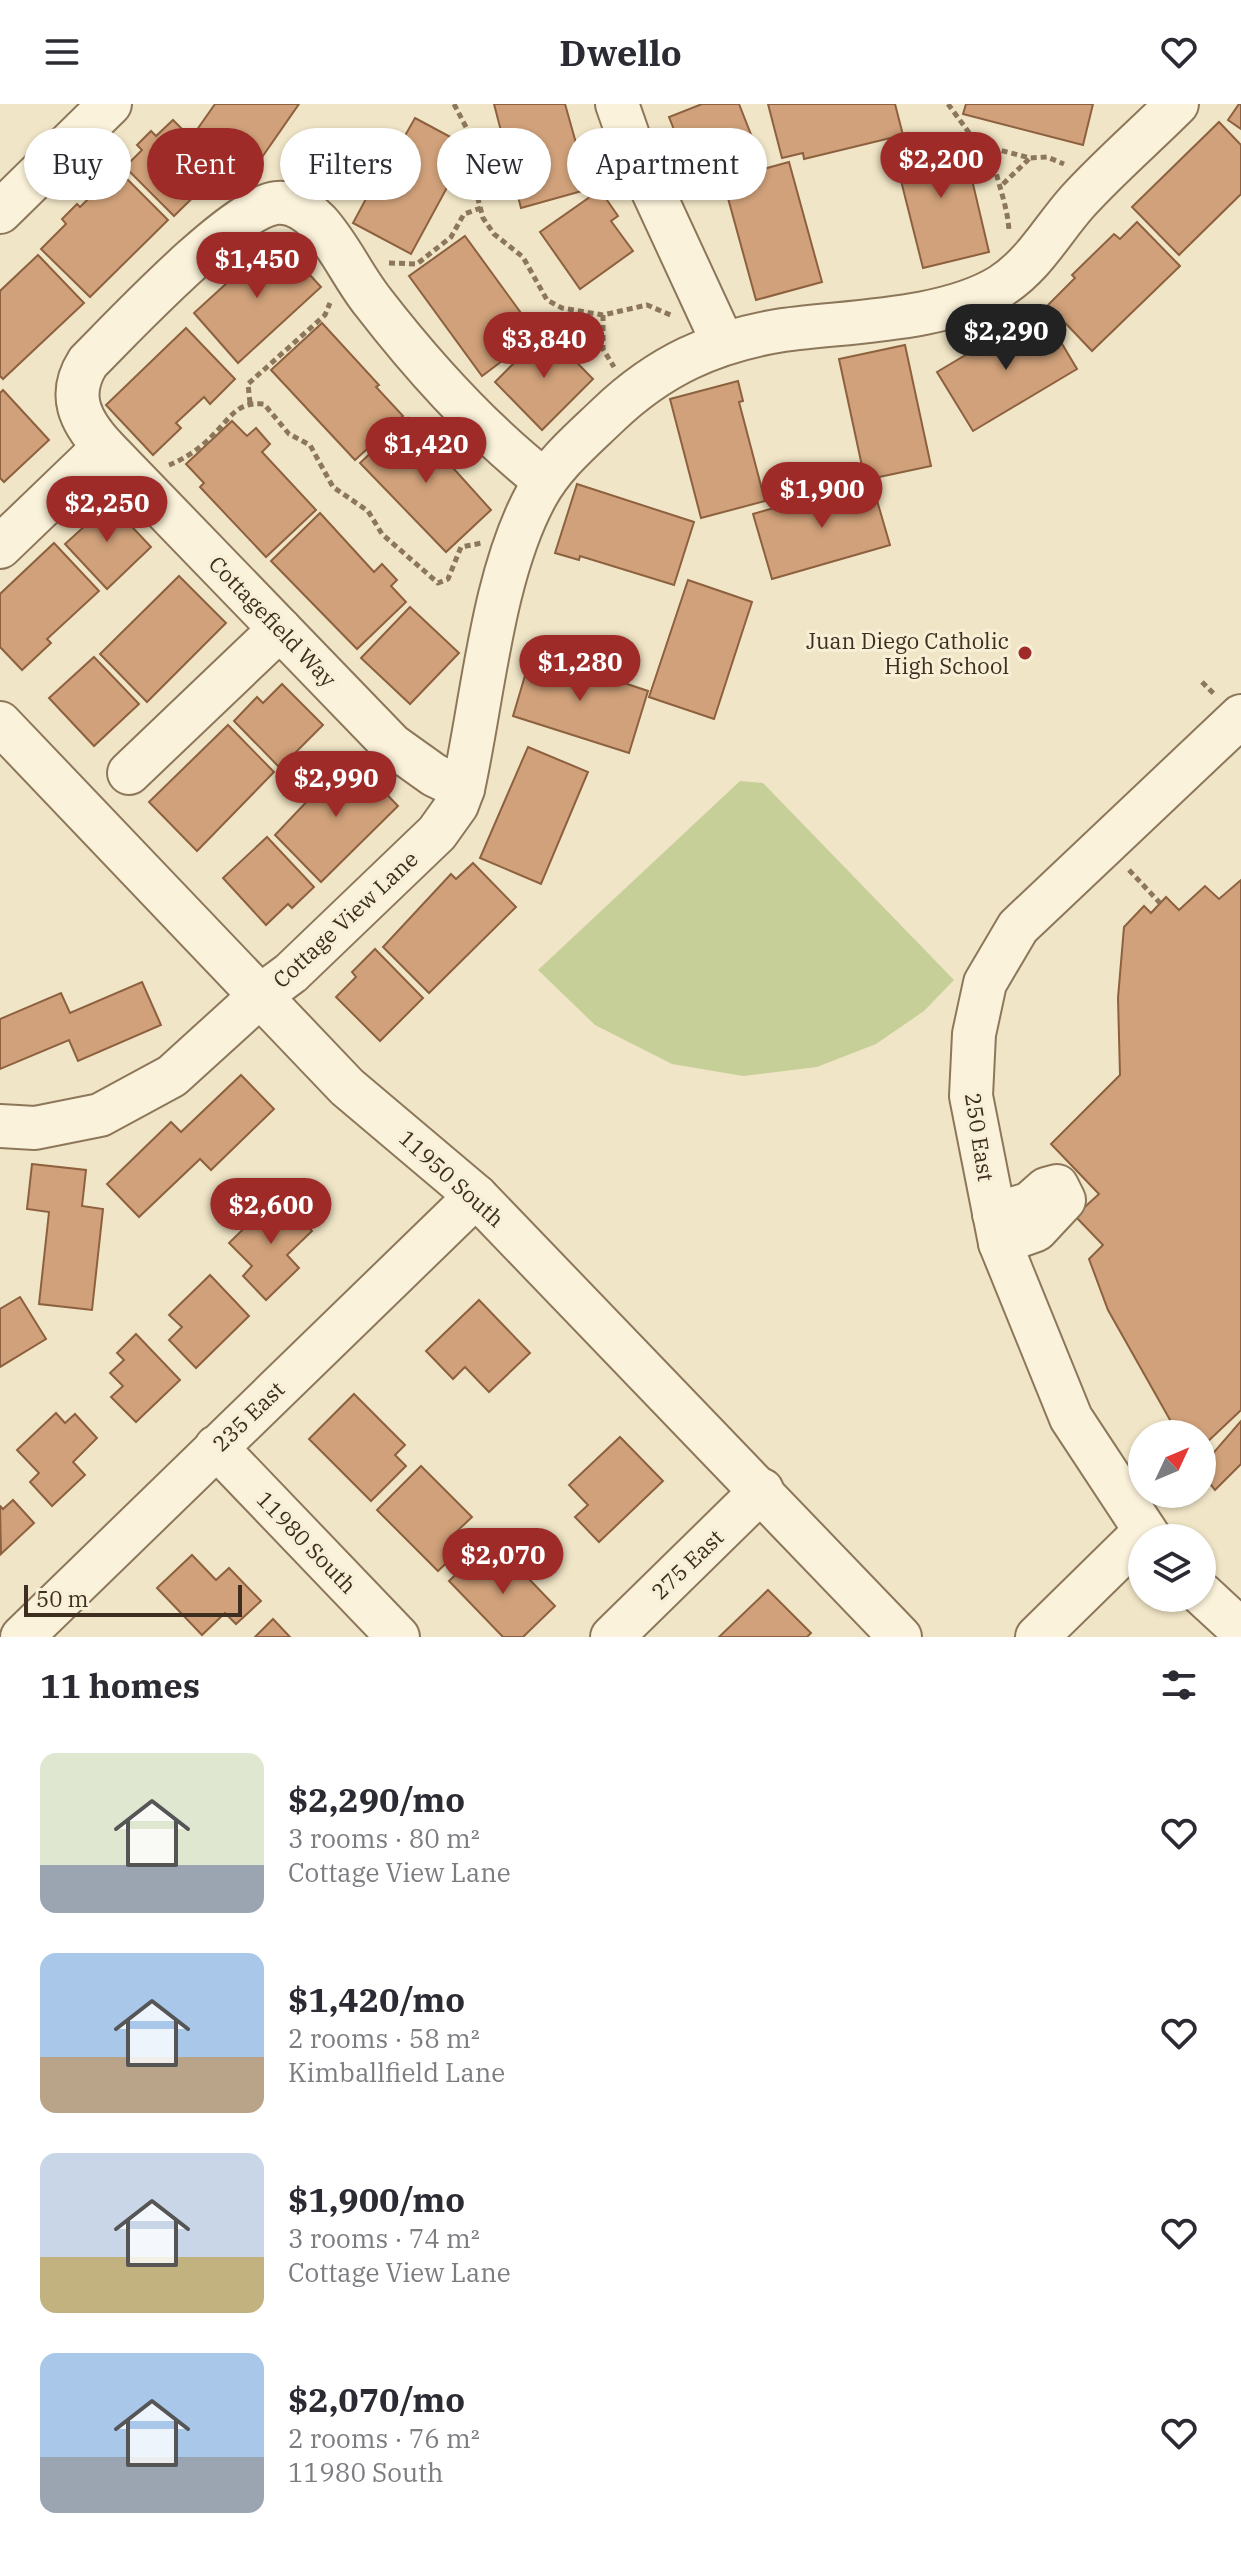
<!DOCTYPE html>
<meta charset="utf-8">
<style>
:root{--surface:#fff;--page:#f2f2f3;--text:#2b2b33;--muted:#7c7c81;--accent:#9f2b28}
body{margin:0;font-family:"IBM Plex Serif",serif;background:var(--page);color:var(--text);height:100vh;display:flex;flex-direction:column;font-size:30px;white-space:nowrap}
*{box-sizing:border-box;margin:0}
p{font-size:26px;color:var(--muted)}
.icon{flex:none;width:44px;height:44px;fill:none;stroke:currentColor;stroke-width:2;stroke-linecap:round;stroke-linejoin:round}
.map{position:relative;height:1533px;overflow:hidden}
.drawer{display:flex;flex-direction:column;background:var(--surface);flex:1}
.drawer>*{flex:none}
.hud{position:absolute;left:24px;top:24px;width:800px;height:72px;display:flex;gap:16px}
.needle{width:52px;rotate:46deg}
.buttons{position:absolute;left:1128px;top:1316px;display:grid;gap:16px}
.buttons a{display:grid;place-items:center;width:88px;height:88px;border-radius:50%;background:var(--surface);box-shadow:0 2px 6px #0004;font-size:40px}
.scale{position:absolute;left:24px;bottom:20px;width:218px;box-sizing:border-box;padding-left:8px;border:4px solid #3d2e1f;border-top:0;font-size:22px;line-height:28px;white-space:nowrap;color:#3d2e1f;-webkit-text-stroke:6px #f7efd6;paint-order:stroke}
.price{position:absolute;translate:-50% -68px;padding:0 18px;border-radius:28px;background:var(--accent);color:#fff;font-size:26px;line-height:52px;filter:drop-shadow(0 2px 4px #0008)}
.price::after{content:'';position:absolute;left:50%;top:48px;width:24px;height:18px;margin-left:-12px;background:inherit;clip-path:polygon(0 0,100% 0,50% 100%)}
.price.current{background:#222;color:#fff}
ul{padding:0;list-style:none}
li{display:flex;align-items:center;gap:24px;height:200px;padding:0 40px}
li span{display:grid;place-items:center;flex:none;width:224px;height:160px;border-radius:16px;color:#555}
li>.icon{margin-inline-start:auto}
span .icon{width:96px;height:96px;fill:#fffc;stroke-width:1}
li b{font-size:34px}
h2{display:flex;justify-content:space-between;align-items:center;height:96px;padding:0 40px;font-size:34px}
.pill{padding:0 28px;border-radius:36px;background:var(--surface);box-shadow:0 2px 6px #0004;font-size:28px;line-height:72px}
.pill.current{background:var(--accent);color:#fff}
header{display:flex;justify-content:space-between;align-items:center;height:104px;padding:0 40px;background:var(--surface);font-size:36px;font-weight:800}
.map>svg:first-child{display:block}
.green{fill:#c7cf99}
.building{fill:#d0a17a;stroke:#8d613f;stroke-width:2}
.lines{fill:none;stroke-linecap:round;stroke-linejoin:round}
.minor-casing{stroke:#8d775b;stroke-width:46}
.path{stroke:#8d775b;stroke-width:5;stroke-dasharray:6 4;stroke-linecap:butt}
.minor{stroke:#faf2da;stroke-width:42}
.poi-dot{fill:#9f2b28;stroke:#f7efd6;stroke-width:3}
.labels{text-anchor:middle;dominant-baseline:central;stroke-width:6;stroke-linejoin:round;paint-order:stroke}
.street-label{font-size:22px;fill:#3d2e1f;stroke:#f7efd6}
.poi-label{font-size:22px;fill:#3d2e1f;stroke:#f7efd6;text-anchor:end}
</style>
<header><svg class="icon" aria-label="menu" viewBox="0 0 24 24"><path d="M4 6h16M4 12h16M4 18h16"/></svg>Dwello<svg class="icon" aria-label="heart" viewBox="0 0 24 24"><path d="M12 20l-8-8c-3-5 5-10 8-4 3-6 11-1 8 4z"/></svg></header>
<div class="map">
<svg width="1241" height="1533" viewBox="0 0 1241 1533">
<rect width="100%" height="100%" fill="#f0e5c6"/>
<!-- green -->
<path class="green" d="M740 677 763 679 954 876 924 907 876 940 817 963 743 972 672 960 595 921 538 866Z"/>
<!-- building -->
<g class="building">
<path d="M215 0H299L251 69 194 30Z"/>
<path d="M494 0H565L589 85 521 104Z"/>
<path d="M702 0H739L759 51 694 76 669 13Z"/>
<path d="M768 0H895L903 31 804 55 803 49 782 54Z"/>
<path d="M966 0H1093L1083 41 963 10Z"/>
<path d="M1239 0H1241V25L1228 16Z"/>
<path d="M415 14 469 43 411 150 353 119 398 35 402 37Z"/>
<path d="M173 16 222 65 174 112 125 63 142 46 137 41 151 27 156 32Z"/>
<path d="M1219 18 1241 41V90L1179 151 1132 103Z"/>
<path d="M961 29 989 148 923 164 893 45Z"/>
<path d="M789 58 822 178 756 196 723 76Z"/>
<path d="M118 66 168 116 90 193 41 145 66 120 62 115 77 100 80 103Z"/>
<path d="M600 86 618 112 611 117 633 147 580 185 540 128Z"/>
<path d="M1137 118 1180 162 1092 247 1048 201 1075 174 1072 171 1114 130 1120 135Z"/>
<path d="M465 132 537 231 482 272 409 172Z"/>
<path d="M276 134 321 183 238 259 194 209Z"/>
<path d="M38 151 84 199 3 275 0 272V187Z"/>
<path d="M1046 213 1077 265 973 327 937 268 1021 218 1025 225Z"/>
<path d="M322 219 379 281 376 283 403 312 355 356 271 266Z"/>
<path d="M186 224 235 275 210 300 204 293 176 319 181 324 153 351 106 301Z"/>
<path d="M546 227 593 275 542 326 495 278Z"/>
<path d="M905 241 931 362 865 376 839 255Z"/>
<path d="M738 277 743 297 739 298 765 397 701 414 670 295Z"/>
<path d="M3 286 49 336 4 378 0 374V289Z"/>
<path d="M408 314 491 406 446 448 360 359Z"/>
<path d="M232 317 247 332 256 324 270 340 262 348 316 406 266 453 200 383 204 379 186 360Z"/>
<path d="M871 376 890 441 772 475 753 410Z"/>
<path d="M577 380 694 418 674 481 580 452 579 456 555 449Z"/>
<path d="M105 394 151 443 107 485 65 440 87 420 82 415Z"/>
<path d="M320 409 374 468 382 460 397 476 391 482 406 498 357 545 271 457Z"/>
<path d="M54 439 99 487 47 535 51 539 22 566 0 543V490Z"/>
<path d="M179 472 226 519 147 598 100 550Z"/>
<path d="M688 476 752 498 714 615 649 593Z"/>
<path d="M410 503 459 549 410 600 361 554Z"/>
<path d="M532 548 648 587 629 649 513 612Z"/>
<path d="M94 553 139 600 94 642 49 594Z"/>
<path d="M282 580 323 621 280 664 234 617 257 593 263 599Z"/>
<path d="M228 621 274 668 197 747 149 698Z"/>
<path d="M528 643 588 668 541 780 480 754Z"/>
<path d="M350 652 398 702 321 778 275 731Z"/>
<path d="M267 733 314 783 292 804 288 800 266 821 223 774Z"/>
<path d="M473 759 516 803 429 889 383 843 451 770 456 775Z"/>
<path d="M1241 776V1306L1202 1343V1330H1178L1108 1206 1089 1155 1103 1141 1075 1112 1099 1090 1051 1040 1120 971 1118 894 1124 823 1144 802 1151 809 1166 793 1179 806 1205 782 1219 795Z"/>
<path d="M375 845 423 894 380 937 336 893 356 873 352 868Z"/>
<path d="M142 878 161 921 78 957 69 936 0 965V915L61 889 70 909Z"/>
<path d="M241 971 274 1005 211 1066 200 1055 139 1113 107 1080 171 1018 181 1028Z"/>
<path d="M32 1060 86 1066 82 1102 103 1105 92 1206 39 1200 49 1108 27 1105Z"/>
<path d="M278 1091 312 1127 287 1151 299 1164 266 1196 243 1172 252 1162 229 1139Z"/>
<path d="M210 1171 249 1212 196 1264 169 1236 182 1223 169 1211Z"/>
<path d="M20 1193 46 1235 0 1263V1205Z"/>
<path d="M479 1196 530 1249 489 1288 465 1263 453 1275 426 1247Z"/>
<path d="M136 1230 180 1276 136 1318 111 1293 123 1282 110 1269 124 1256 117 1249Z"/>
<path d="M354 1290 405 1341 395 1351 406 1362 371 1397 309 1335Z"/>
<path d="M56 1309 65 1319 75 1310 97 1334 73 1358 85 1371 52 1402 30 1378 39 1369 17 1346Z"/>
<path d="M1241 1317V1360L1215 1386 1202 1370V1362Z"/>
<path d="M620 1333 663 1377 599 1438 575 1413 588 1401 569 1381Z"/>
<path d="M421 1362 472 1413 452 1432 463 1443 438 1467 377 1406Z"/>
<path d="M13 1396 34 1419 1 1450 0 1402 3 1405Z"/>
<path d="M503 1448 555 1502 523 1533H503L449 1477 472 1455 483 1466Z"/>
<path d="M192 1451 216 1476 229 1464 261 1497 236 1520 225 1509 202 1531 157 1484Z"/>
<path d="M768 1486 811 1529 807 1533H719Z"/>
<path d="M273 1515 290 1533H255Z"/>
</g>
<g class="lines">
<!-- minor casing -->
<g class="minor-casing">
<g id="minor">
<path d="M617 0 631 40 723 239"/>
<path d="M0 108 110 0"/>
<path d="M0 443 104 343"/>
<path d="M0 619 347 983 476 1092 900 1533"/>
<path d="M129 669 280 525"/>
<path d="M463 685 434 671 392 641 104 343C80 317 67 291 88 258 122 224 234 104 276 99 292 97 307 107 318 118 340 142 353 173 373 198 424 264 480 326 545 377"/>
<path d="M0 1022 35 1024 100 1011 172 972 260 892 291 869 437 729 457 701 463 685C483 594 492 473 536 392 553 360 582 336 608 311 659 262 713 237 783 226 849 217 944 217 1001 182 1035 160 1052 126 1078 97 1109 63 1145 32 1177 0"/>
<path d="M994 1110 1029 1100 1046 1085 1057 1082 1064 1096 1036 1126 1000 1139"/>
<path d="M216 1343 398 1533"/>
<path d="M1150 1434 1071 1314 1000 1139 971 992 974 930 985 879 1018 823 1241 612"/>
<path d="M1202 1490 1241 1526"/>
<path d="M22 1533 476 1092"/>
<path d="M612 1533 762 1386"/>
<path d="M1037 1533 1145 1427"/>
</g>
</g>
<!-- path -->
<g class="path">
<path d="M454 0 481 52 478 95 483 114 494 130 523 153 547 196 562 204 603 211 647 201 673 212"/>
<path d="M948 0 970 30 992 44C994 73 1008 99 1009 128"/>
<path d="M992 44 1030 54 1047 53 1064 60"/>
<path d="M1003 80 1030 54"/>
<path d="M389 159 417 160 451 133 464 110 481 104"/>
<path d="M603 211V245L614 263"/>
<path d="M250 299 248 280 325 211 330 199"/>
<path d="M169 361C183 356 202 343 212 332 230 315 236 297 264 300L289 330 310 341 333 383 368 407 382 430 438 479 448 475 461 443 482 439"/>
<path d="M1202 578 1215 591"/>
<path d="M1129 766 1160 799"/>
</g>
<!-- minor -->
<use href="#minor" class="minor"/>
</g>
<!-- markers -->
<circle class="poi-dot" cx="1025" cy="549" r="8"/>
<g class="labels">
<!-- street labels -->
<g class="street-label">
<text transform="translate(273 517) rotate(46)">Cottagefield Way</text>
<text transform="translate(345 815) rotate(-43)">Cottage View Lane</text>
<text transform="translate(980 1033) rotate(81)">250 East</text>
<text transform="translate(452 1074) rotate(42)">11950 South</text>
<text transform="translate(248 1312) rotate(-44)">235 East</text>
<text transform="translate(307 1438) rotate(46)">11980 South</text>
<text transform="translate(687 1460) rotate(-44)">275 East</text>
</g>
<!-- poi labels -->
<g class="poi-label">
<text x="1009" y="536">Juan Diego Catholic<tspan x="1009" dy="25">High School</tspan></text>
</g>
</g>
</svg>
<div class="buttons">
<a><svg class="needle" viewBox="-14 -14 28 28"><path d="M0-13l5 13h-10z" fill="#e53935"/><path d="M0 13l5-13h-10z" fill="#7c7c81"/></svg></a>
<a><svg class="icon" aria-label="layers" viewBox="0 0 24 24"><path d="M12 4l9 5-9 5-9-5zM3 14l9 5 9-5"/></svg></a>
</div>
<div class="scale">50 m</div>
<b class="price" style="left:941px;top:96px">$2,200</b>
<b class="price" style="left:257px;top:196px">$1,450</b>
<b class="price current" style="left:1006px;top:268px">$2,290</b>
<b class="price" style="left:544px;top:276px">$3,840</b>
<b class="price" style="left:426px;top:381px">$1,420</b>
<b class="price" style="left:822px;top:426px">$1,900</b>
<b class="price" style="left:107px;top:440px">$2,250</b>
<b class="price" style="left:580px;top:599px">$1,280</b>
<b class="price" style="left:336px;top:715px">$2,990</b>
<b class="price" style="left:271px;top:1142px">$2,600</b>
<b class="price" style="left:503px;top:1492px">$2,070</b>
<div class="hud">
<a class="pill">Buy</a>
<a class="pill current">Rent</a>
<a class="pill">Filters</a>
<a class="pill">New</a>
<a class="pill">Apartment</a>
</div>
</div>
<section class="drawer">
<h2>11 homes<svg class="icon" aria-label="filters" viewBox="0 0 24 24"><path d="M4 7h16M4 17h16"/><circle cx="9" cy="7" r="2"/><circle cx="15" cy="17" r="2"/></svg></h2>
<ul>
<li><span style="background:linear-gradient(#dfe7d0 70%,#9aa5b1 0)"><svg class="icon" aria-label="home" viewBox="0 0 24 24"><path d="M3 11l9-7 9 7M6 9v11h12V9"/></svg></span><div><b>$2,290/mo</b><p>3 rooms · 80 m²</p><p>Cottage View Lane</p></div><svg class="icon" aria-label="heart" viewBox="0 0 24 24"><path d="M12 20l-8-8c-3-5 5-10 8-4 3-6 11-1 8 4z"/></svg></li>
<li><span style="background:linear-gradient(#a9c7e8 65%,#b9a48a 0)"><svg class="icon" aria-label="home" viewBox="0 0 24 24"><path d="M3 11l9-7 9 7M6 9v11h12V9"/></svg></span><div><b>$1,420/mo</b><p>2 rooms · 58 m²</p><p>Kimballfield Lane</p></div><svg class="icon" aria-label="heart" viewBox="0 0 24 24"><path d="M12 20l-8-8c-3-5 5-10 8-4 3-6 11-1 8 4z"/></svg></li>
<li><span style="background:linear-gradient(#c9d6e8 65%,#c2b280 0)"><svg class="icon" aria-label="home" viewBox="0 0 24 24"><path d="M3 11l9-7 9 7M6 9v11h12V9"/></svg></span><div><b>$1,900/mo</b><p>3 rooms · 74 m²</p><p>Cottage View Lane</p></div><svg class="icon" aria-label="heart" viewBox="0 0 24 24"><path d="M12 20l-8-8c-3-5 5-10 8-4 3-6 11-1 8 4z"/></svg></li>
<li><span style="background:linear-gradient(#a9c7e8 65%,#9aa5b1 0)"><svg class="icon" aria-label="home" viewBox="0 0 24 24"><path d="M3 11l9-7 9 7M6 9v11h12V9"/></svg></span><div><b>$2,070/mo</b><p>2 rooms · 76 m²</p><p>11980 South</p></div><svg class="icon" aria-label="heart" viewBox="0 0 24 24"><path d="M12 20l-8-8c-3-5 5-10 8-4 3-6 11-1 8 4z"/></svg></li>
</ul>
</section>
